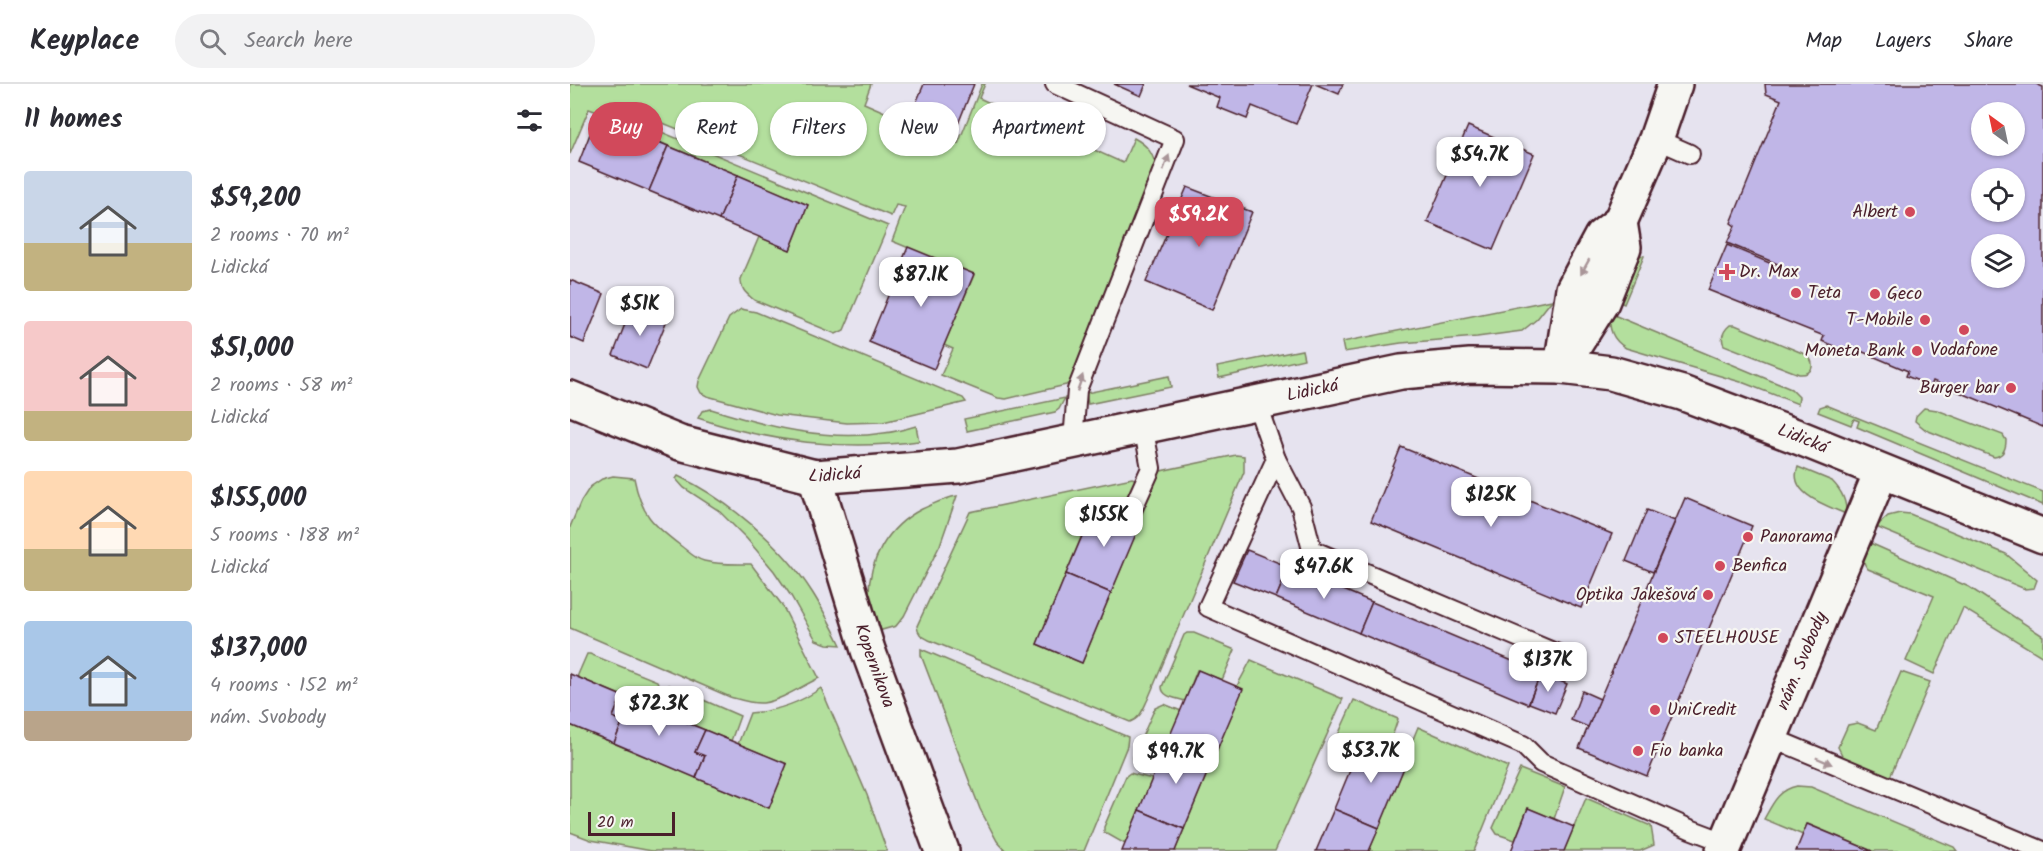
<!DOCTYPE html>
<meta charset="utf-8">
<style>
:root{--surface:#fff;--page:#f2f2f3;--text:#2b2b33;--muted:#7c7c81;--line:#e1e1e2;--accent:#d1495b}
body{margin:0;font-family:Kalam,sans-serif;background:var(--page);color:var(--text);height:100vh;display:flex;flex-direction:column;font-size:22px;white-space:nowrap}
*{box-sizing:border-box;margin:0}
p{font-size:20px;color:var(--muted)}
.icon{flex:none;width:33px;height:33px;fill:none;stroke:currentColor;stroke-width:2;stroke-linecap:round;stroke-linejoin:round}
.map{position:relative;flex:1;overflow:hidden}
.details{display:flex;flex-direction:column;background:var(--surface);width:570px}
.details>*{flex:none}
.banner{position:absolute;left:18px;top:18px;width:570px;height:54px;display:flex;gap:12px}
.needle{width:39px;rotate:327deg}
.controls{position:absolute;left:1401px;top:18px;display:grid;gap:12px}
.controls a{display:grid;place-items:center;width:54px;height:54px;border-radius:50%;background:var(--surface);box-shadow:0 2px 4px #0004;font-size:30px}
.scale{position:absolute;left:18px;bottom:15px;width:87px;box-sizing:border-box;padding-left:6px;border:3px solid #4a1f2b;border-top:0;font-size:16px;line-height:21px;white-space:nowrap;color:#4a1f2b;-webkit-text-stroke:4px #f6f6f2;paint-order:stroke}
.price{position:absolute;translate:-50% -51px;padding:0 14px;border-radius:12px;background:#fff;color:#222;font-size:20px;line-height:39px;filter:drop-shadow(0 2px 3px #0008)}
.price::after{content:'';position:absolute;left:50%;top:36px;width:18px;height:14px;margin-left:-9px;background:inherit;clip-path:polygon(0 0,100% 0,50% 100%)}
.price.on{background:var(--accent);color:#fff}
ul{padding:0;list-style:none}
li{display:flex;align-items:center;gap:18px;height:150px;padding:0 24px}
li span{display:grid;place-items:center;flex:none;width:168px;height:120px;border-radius:6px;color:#555}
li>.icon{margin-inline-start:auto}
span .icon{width:72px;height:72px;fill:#fffc;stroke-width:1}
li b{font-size:26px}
h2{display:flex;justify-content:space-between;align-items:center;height:72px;padding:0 24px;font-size:26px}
.tag{padding:0 21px;border-radius:27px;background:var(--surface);box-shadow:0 2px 4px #0004;font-size:21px;line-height:54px}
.tag.on{background:var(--accent);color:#fff}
header{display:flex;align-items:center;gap:36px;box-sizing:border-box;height:84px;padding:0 30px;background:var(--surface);border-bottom:2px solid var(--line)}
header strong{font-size:28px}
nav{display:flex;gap:33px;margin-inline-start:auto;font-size:21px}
.search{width:420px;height:54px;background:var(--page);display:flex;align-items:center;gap:15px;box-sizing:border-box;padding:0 21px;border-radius:33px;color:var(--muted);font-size:22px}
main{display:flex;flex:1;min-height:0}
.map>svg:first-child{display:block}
.green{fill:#b3df9d;stroke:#7e7f64;stroke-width:1.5}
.building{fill:#c0b6e7;stroke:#4a1f2b;stroke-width:1.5;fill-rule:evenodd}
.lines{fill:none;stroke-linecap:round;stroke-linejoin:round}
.service-casing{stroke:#4a1f2b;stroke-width:22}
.minor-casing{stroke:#4a1f2b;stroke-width:38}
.tertiary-casing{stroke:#4a1f2b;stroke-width:38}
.service{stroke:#f6f6f2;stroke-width:18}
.minor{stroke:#f6f6f2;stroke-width:33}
.tertiary{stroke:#f6f6f2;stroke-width:33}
.oneway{fill:#a99598}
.poi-dot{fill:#d1495b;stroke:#f6f6f2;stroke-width:2}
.labels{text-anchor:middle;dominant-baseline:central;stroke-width:4.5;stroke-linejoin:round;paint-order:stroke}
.poi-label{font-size:18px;fill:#4a1f2b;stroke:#f6f6f2;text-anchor:start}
.street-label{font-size:18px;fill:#4a1f2b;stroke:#f6f6f2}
</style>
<header>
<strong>Keyplace</strong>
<div class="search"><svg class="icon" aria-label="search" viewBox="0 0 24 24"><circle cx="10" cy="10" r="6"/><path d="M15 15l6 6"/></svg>Search here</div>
<nav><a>Map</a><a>Layers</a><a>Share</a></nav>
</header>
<main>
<section class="details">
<h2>11 homes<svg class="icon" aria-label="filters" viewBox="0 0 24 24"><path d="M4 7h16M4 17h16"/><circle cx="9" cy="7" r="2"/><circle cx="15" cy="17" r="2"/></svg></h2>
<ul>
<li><span style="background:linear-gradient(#c9d6e8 60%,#c2b280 0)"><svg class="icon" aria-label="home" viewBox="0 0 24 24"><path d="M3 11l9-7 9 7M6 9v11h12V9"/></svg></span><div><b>$59,200</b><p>2 rooms · 70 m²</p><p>Lidická</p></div></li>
<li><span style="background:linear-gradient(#f6c9c9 75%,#c2b280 0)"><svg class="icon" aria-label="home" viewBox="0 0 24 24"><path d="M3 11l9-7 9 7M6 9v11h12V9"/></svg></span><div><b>$51,000</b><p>2 rooms · 58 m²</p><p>Lidická</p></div></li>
<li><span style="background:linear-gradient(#ffd9b3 65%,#c2b280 0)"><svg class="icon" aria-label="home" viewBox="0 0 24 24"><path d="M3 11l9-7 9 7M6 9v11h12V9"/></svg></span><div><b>$155,000</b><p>5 rooms · 188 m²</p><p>Lidická</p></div></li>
<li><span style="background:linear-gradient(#a9c7e8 75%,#b9a48a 0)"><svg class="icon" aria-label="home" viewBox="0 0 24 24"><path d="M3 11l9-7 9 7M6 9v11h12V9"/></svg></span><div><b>$137,000</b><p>4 rooms · 152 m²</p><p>nám. Svobody</p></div></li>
</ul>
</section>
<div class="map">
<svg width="1473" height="767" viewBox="0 0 1473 767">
<rect width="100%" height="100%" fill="#e6e3ef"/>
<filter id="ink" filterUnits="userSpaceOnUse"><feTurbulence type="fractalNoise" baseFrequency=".0167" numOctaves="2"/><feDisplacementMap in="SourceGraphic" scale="12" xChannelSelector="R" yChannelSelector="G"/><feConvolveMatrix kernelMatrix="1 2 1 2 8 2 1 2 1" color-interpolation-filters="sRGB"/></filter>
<g filter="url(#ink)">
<!-- green -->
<g class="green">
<path d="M0 0H301L294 19 388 60 412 0H415L409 14 553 79 564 54C577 61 582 68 586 82L501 298 496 301 436 315 428 314 371 291 383 265 374 261 404 191 322 157 335 123 326 121 321 132 66 28 61 40 19 25 0 70Z"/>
<path d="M73 41 77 42 318 142 274 246 266 250 184 216C177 210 170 205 171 195L189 153 220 166 238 121 68 49Z"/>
<path d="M1070 171 1074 172 1054 220 1043 215 1066 172Z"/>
<path d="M982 216 967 235 952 247 907 253 831 259 774 268 772 258Z"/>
<path d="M171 225 186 228 393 314 396 318 313 338 277 339 207 331 137 312 131 309 128 303 129 297 159 234Z"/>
<path d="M1039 229 1221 305 1229 313 1228 320 1174 299 1056 264C1042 256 1039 245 1039 229Z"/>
<path d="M1160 241H1165L1237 271C1246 280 1243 291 1229 290L1154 261C1150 253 1153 247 1160 241Z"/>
<path d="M732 266 734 275 649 294 647 283Z"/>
<path d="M599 292 601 303 518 320 516 309Z"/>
<path d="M495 314 489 325 485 328 397 347 394 335Z"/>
<path d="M1256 321 1473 408V421L1287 343 1289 337 1284 335 1281 341 1248 328 1250 323Z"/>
<path d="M1354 324 1367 326 1433 351 1436 356C1436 365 1433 372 1424 373L1356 346 1345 337 1346 332Z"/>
<path d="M141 325C195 342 257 358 314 349 325 348 336 345 346 342L349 357C275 367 198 358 128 334L132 327Z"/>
<path d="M666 371 674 372V388L578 615C573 625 571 634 560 638L359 556C352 552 348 551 347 542L400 428 562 394 565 395V398L551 430 525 420 467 560 512 579 570 439 567 437 586 388Z"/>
<path d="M1228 383 1262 397C1271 406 1277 417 1276 430 1258 422 1217 410 1228 383Z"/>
<path d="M43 392 64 394C71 430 82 440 111 462 118 467 125 475 134 477 149 481 166 480 181 480L212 521 249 594C232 602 212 616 193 619 182 620 171 616 160 613L0 544V443L11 417 20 403 32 395Z"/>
<path d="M108 392C157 415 213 462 242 508 253 525 262 543 271 561L257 560 246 556 221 512 204 487 177 455 148 426 114 404 106 395Z"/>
<path d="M387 412 370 461 334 532 326 542 305 548C303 538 300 527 299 516 297 477 318 442 352 425 364 420 374 414 387 412Z"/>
<path d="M1330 429 1340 430 1436 470 1467 496 1464 504 1455 505 1306 443 1318 432Z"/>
<path d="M1300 459 1399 503 1473 552V573L1393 524 1364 590 1336 577 1364 512 1298 485C1290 476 1294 469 1300 459Z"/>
<path d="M617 549H624L665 566 652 596 627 586 615 617C606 614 592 613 592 603L614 551Z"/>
<path d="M351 565 558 653 557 662 514 767H436L427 757 410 725 351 571Z"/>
<path d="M17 570H20L87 597 89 601 79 623 7 593Z"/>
<path d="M681 576 773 615 705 767H605L672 605 667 602Z"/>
<path d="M1331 588 1360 598 1320 693 1273 673 1268 663 1278 641 1288 639 1306 646Z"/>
<path d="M99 601 170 632 161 657 87 626Z"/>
<path d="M251 604 297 711 317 767H82L21 756 0 748V641L199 724 217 680 168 660 180 629C207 627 230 619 251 604Z"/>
<path d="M784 616 828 635 818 665 793 655 780 686C771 683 759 681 759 671Z"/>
<path d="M594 620 611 627 584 691 568 684 563 680V673L585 624Z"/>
<path d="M848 643 938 683 904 767H799L838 674 836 672Z"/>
<path d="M950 685 995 703 984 735 958 724 945 756 927 750 923 744Z"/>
<path d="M560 689 582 695 555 760 534 748V743L556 692Z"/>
<path d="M1227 702 1241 703 1384 763 1387 767H1302L1238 740 1233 751 1194 735C1203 719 1208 706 1227 702Z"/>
<path d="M1016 714 1081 742 1084 761 1070 767H994Z"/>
</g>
<!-- building -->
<g class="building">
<path d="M354 0H404L384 50 341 31Z"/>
<path d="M544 0H576L571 12Z"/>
<path d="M616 0H743L726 40 682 22 677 35 647 23 650 14Z"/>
<path d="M745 0H773L769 10Z"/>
<path d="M1195 0H1466L1473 3V343L1363 297 1361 302 1336 292 1338 287 1279 262 1277 268 1252 257 1254 252 1138 206 1157 161 1209 183 1210 181 1157 159 1165 142 1161 139 1211 16 1196 10ZM1412 28H1444V62H1412ZM1412 94H1444V128H1412ZM1412 160H1444V194H1412Z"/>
<path d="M27 32 98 62 79 107 9 78Z"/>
<path d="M898 42 964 70 923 166 857 138Z"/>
<path d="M98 62 168 91 149 136 79 107Z"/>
<path d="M168 91 238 121 220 166 149 136Z"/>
<path d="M617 103 682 128 642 226 576 198Z"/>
<path d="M338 163 404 190 364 285 299 258Z"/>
<path d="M0 196 34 210 14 259 0 253Z"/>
<path d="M62 222 97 236 77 285 43 271Z"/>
<path d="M831 363 1042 450 1011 524 801 437Z"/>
<path d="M1115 414 1182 442 1077 692 1009 664Z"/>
<path d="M526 419 571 438 541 509 496 490Z"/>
<path d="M1077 426 1105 437 1083 488 1056 477Z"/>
<path d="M677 466 719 483 706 514 663 497Z"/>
<path d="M719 483 802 518 789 549 706 514Z"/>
<path d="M496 490 541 509 512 579 467 560Z"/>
<path d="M802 518 971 589 958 620 789 549Z"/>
<path d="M628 586 673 605 643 675 598 656Z"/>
<path d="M971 589 997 600 985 629 959 619Z"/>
<path d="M0 590 52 612 43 633 53 637 44 659 0 641Z"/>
<path d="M1012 607 1030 615 1018 643 1001 636Z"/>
<path d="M52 612 135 646 125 668 135 672 126 694 44 659 53 637 43 633Z"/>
<path d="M135 646 217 680 199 724 126 694 135 672 125 668Z"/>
<path d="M793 655 838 674 809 744 764 725Z"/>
<path d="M598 656 643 675 614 745 569 726Z"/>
<path d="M958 724 1004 743 994 767H941Z"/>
<path d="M764 725 809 744 799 767H746Z"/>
<path d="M569 726 614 745 605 767H552Z"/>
<path d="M1237 740 1302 767H1226Z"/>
</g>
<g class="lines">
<!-- service casing -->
<g class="service-casing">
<g id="service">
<path d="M485 0 605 55 507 306 503 357"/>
<path d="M1086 55 1120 70"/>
<path d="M686 318 706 375 638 523 953 661 971 679 1120 745 1157 759"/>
<path d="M706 375 731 423 742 466 1004 577"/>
<path d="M559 433 581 384 573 342"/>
<path d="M1200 653 1473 767"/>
</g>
</g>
<!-- minor casing -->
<g class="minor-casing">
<g id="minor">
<path d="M998 272 1032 218 1054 163 1050 138"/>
<path d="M991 283 1003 205 1031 153 1050 138 1086 55 1105 0"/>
<path id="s1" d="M245 393 298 566 372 767"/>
<path id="s2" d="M1153 767 1311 388"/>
</g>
</g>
<!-- tertiary casing -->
<g class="tertiary-casing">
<g id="tertiary">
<path id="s3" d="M0 314 110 359 245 393 388 382 831 288 900 282 991 283 1041 289 1112 309 1228 353 1473 452"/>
</g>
</g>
<!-- service -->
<use href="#service" class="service"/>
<!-- minor -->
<use href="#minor" class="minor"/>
<!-- tertiary -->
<use href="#tertiary" class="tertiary"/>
</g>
<!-- one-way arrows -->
<defs><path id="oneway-solid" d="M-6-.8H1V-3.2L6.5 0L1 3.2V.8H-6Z" transform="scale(1.5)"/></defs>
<g class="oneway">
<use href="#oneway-solid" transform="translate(596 79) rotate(-69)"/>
<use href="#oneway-solid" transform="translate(1015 183) rotate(119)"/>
<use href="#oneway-solid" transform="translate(510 299) rotate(-71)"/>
<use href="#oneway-solid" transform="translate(1254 677) rotate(23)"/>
</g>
</g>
<!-- markers -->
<g class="poi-dot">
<circle cx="1340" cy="128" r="6"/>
<path d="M1154 179h6v6h6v6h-6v6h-6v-6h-6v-6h6z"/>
<circle cx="1226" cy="209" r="6"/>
<circle cx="1305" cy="210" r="6"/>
<circle cx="1355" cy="236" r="6"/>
<circle cx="1394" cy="246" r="6"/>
<circle cx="1347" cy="267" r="6"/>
<circle cx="1441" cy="304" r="6"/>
<circle cx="1178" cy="453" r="6"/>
<circle cx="1150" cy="482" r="6"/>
<circle cx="1138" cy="511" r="6"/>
<circle cx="1093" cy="554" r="6"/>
<circle cx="1085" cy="626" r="6"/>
<circle cx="1068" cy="667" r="6"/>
</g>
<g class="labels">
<!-- poi labels -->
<g class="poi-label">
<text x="1328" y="128" text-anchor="end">Albert</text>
<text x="1169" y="188">Dr. Max</text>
<text x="1238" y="209">Teta</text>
<text x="1317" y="210">Geco</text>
<text x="1343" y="236" text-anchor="end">T-Mobile</text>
<text x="1394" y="266" text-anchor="middle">Vodafone</text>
<text x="1335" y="267" text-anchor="end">Moneta Bank</text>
<text x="1429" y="304" text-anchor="end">Burger bar</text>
<text x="1190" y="453">Panorama</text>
<text x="1162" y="482">Benfica</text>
<text x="1126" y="511" text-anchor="end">Optika Jakešová</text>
<text x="1105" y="554">STEELHOUSE</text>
<text x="1097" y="626">UniCredit</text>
<text x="1080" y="667">Fio banka</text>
</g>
<!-- street labels -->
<g class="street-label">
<text stroke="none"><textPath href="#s3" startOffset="764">Lidická</textPath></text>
<text stroke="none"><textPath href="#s3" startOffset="1268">Lidická</textPath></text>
<text stroke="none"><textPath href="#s3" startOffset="278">Lidická</textPath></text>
<text stroke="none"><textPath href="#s2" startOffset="206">nám. Svobody</textPath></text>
<text stroke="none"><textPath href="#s1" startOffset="198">Kopernikova</textPath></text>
</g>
</g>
</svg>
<div class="controls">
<a><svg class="needle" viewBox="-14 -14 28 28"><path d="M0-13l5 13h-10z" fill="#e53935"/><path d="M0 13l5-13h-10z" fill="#7c7c81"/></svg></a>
<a><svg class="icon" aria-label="locate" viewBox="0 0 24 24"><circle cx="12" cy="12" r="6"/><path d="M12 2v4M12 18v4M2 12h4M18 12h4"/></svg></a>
<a><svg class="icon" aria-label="layers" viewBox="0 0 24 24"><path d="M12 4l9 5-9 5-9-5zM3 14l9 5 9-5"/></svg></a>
</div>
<div class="scale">20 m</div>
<b class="price" style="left:910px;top:104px">$54.7K</b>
<b class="price on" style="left:629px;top:164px">$59.2K</b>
<b class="price" style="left:351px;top:224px">$87.1K</b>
<b class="price" style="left:70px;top:253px">$51K</b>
<b class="price" style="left:921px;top:444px">$125K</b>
<b class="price" style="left:534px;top:464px">$155K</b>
<b class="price" style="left:754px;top:516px">$47.6K</b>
<b class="price" style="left:978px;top:609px">$137K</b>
<b class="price" style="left:89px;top:653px">$72.3K</b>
<b class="price" style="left:801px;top:700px">$53.7K</b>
<b class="price" style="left:606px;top:701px">$99.7K</b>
<div class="banner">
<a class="tag on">Buy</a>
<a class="tag">Rent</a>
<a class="tag">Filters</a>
<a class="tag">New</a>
<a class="tag">Apartment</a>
</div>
</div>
</main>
